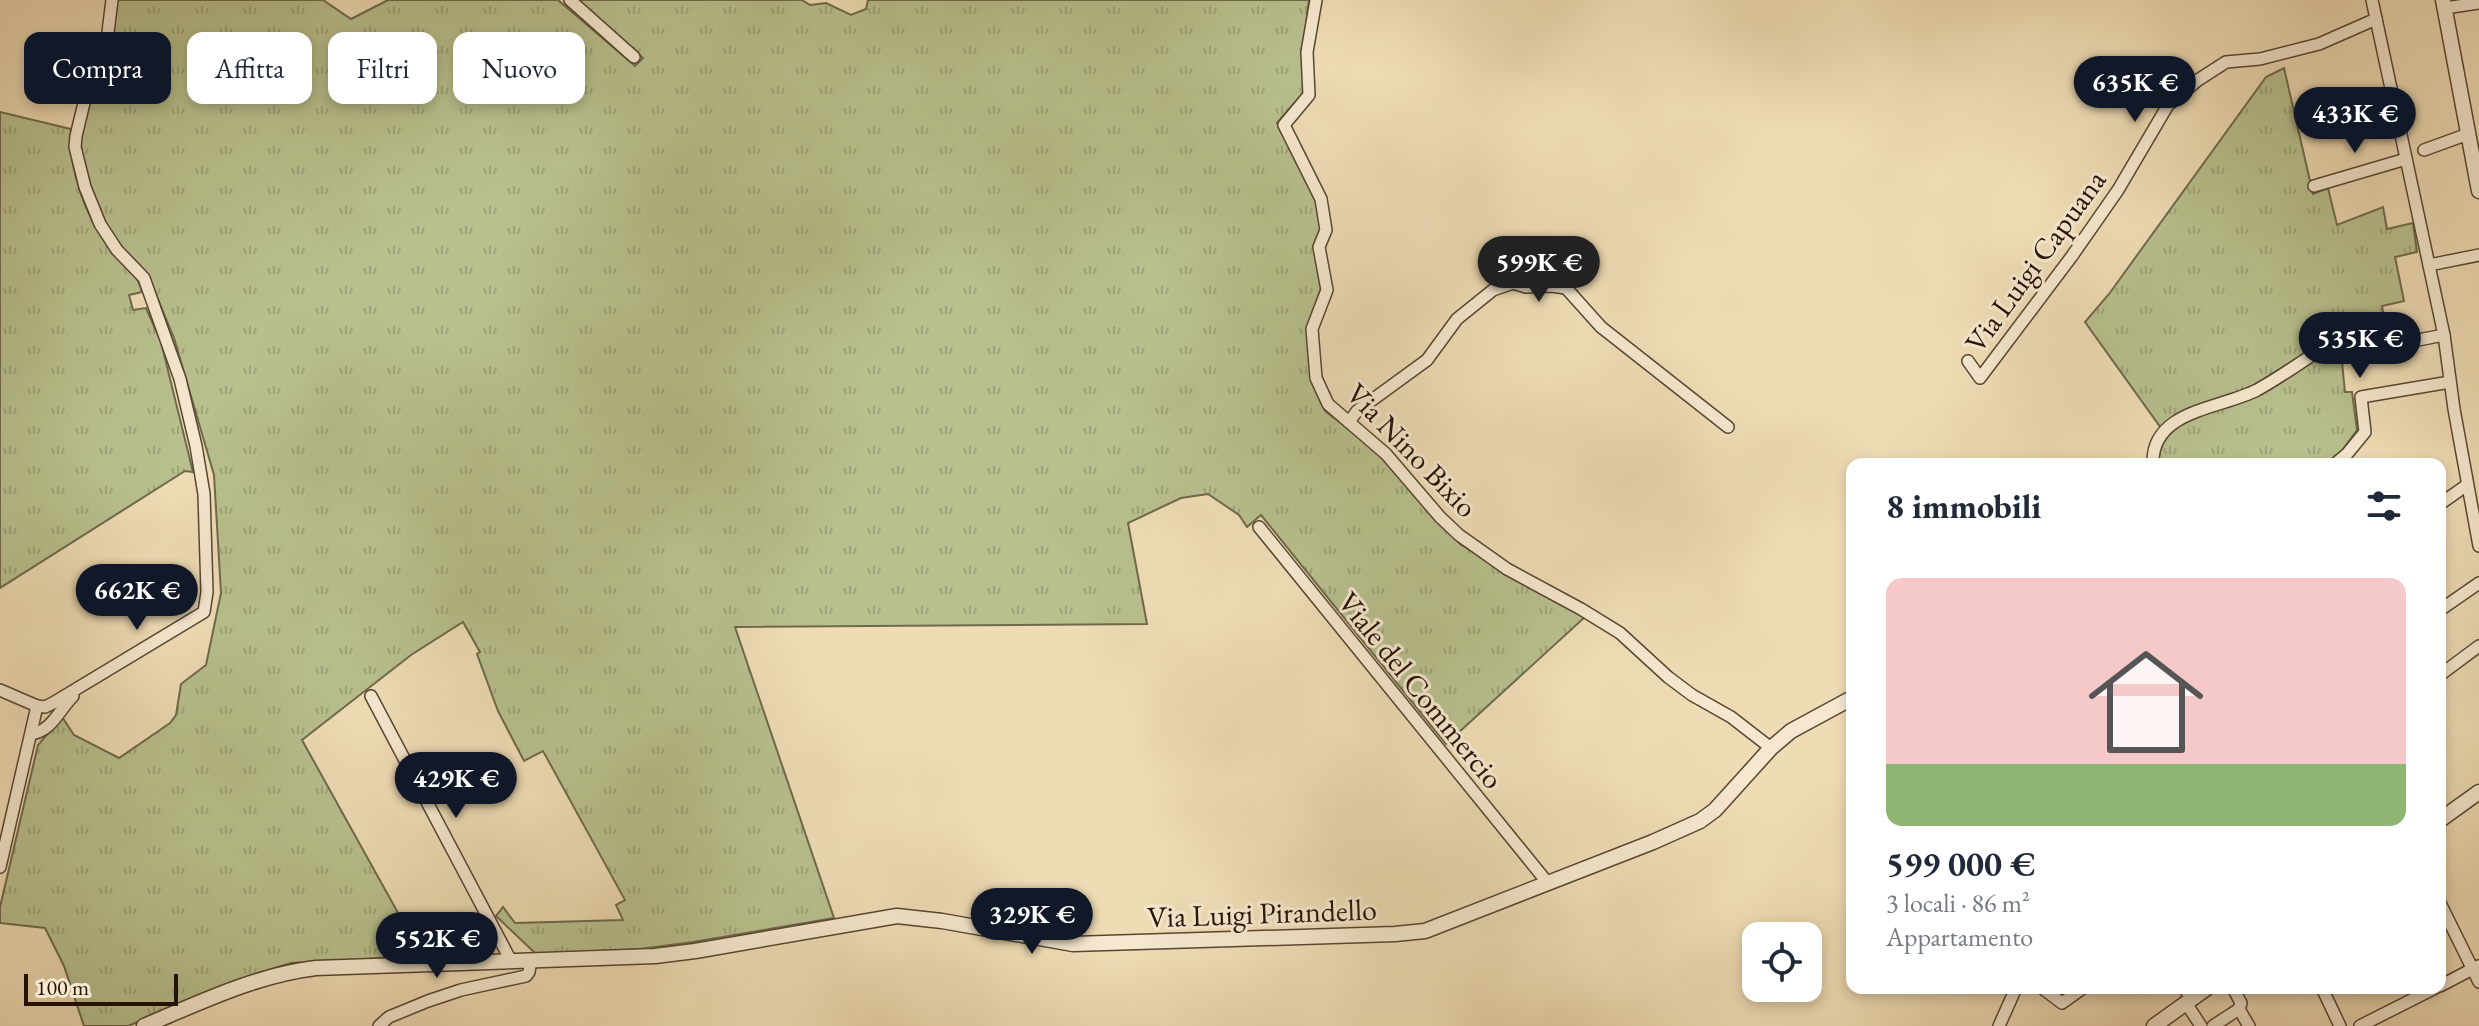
<!DOCTYPE html>
<html lang="it">
<meta charset="utf-8">
<style>
:root{--surface:#fff;--page:#f2f2f3;--text:#1f2937;--muted:#747a83;--accent:#111827}
body{margin:0;font-family:"EB Garamond",serif;background:var(--page);color:var(--text);height:100vh;display:flex;flex-direction:column;font-size:30px;white-space:nowrap}
*{box-sizing:border-box;margin:0}
p{font-size:26px;color:var(--muted)}
.icon{flex:none;width:44px;height:44px;fill:none;stroke:currentColor;stroke-width:2;stroke-linecap:round;stroke-linejoin:round}
.map{position:relative;flex:1;overflow:hidden}
.sheet{position:absolute;left:1846px;top:458px;width:600px;height:536px;display:flex;flex-direction:column;background:var(--surface);border-radius:16px;box-shadow:0 4px 12px #0003}
.sheet>*{flex:none}
.banner{position:absolute;left:24px;top:32px;width:760px;height:72px;display:flex;gap:16px}
.buttons{position:absolute;left:1742px;top:922px;display:grid;gap:16px}
.buttons a{display:grid;place-items:center;width:80px;height:80px;border-radius:16px;background:var(--surface);box-shadow:0 4px 12px #0003;font-size:40px}
.scale{position:absolute;left:24px;bottom:20px;width:154px;box-sizing:border-box;padding-left:8px;border:4px solid #251305;border-top:0;font-size:22px;line-height:28px;white-space:nowrap;color:#251305;-webkit-text-stroke:6px #f5e8cf;paint-order:stroke}
.price{position:absolute;translate:-50% -68px;padding:0 18px;border-radius:28px;background:var(--accent);color:#fff;font-size:26px;line-height:52px;filter:drop-shadow(0 2px 4px #0008)}
.price::after{content:'';position:absolute;left:50%;top:48px;width:24px;height:18px;margin-left:-12px;background:inherit;clip-path:polygon(0 0,100% 0,50% 100%)}
.price.selected{background:#222;color:#fff}
ul{padding:0;list-style:none}
li{display:grid;align-content:center;gap:16px;height:424px;padding:0 40px}
li span{display:grid;place-items:center;height:248px;border-radius:16px;color:#555}
li>.icon{margin-inline-start:auto}
span .icon{width:144px;height:144px;fill:#fffc;stroke-width:1}
li b{font-size:34px}
h2{display:flex;justify-content:space-between;align-items:center;height:96px;padding:0 40px;font-size:34px}
.pill{padding:0 28px;border-radius:16px;background:var(--surface);box-shadow:0 4px 12px #0003;font-size:28px;line-height:72px}
.pill.selected{background:var(--accent);color:#fff}
.map>svg:first-child{display:block}
.grass{fill:url(#grass-tufts);stroke:#6e6a4a;stroke-width:2}
.lines{fill:none;stroke-linecap:round;stroke-linejoin:round}
.minor-casing{stroke:#584531;stroke-width:14}
.tertiary-casing{stroke:#584531;stroke-width:17}
.minor{stroke:#f5e8cf;stroke-width:11}
.tertiary{stroke:#f5e8cf;stroke-width:14}
.labels{text-anchor:middle;dominant-baseline:central;stroke-width:6;stroke-linejoin:round;paint-order:stroke}
.street-label{font-size:30px;fill:#251305;stroke:#f5e8cf}
</style>
<div class="map">
<svg width="2479" height="1026" viewBox="0 0 2479 1026">
<defs>
<pattern id="grass-tufts" width="24" height="20" patternUnits="userSpaceOnUse" patternTransform="scale(2)"><rect width="24" height="20" fill="#b8c08e"/><path d="M3 7l-1-3M5 7V3M7 7l1-3M15 17l-1-3M17 17v-4M19 17l1-3" fill="none" stroke="#9ea479"/></pattern>
</defs>
<rect width="100%" height="100%" fill="#efdcb5"/>
<filter id="stains"><feTurbulence type="fractalNoise" baseFrequency=".0025" numOctaves="4"/><feColorMatrix values="0 0 0 0 .2 0 0 0 0 .09 0 0 0 0 .02 0 0 0 .5 -.17"/></filter>
<radialGradient id="worn" r=".72"><stop offset=".6" stop-color="#630" stop-opacity="0"/><stop offset="1" stop-color="#630" stop-opacity=".3"/></radialGradient>
<!-- grass -->
<g class="grass">
<path d="M117 0H323L351 19 388 0H558L635 66 643 58 578 0H802L810 5 826 3 851 15 866 9 868 0H1309L1303 50 1305 91 1277 123 1313 189 1321 224 1322 285 1308 326 1311 375 1325 411 1374 448 1460 544 1585 617 1446 744 1261 515 1247 527 1239 515 1208 494 1181 498 1128 523 1147 624 735 627 834 918 693 942 640 949 536 954 496 916 503 907 515 923 623 920 616 905 625 900 543 751 524 761 498 711 477 654 480 652 463 622 411 655 302 740 422 956 291 963 249 976 128 1026H84L64 966 45 928 0 923V907L38 745 62 717 74 735 119 758 170 723 176 715 181 684 206 665 221 593 214 475 174 338 147 273 116 242 104 225 80 159 78 134 111 49Z"/>
<path d="M2284 68 2313 194 2328 188 2337 225 2383 207 2387 229 2413 223 2417 252 2395 257 2404 301 2382 306 2388 340 2368 343 2336 334 2244 391 2177 414 2161 428 2085 322 2109 294 2266 77Z"/>
<path d="M0 112 71 129C68 168 85 216 109 247 120 261 138 273 142 292L129 295 133 310 146 308 161 342 193 472 185 471 0 588Z"/>
<path d="M2334 351 2341 352 2345 392H2352L2357 430 2341 452 2326 464H2158C2160 440 2167 436 2184 421Z"/>
</g>
<g class="lines">
<!-- minor casing -->
<g class="minor-casing">
<g id="minor">
<path d="M570 0 634 57"/>
<path d="M1316 0 1307 52 1309 95 1284 125 1321 199 1326 230 1319 247 1327 290 1312 329 1316 378 1328 404 1386 454 1440 517 1459 535 1507 569 1581 609 1620 633 1668 677 1692 695 1731 717 1771 748"/>
<path d="M2372 0 2444 335 2454 409 2479 546"/>
<path d="M2445 8 2479 3"/>
<path d="M2424 150 2468 134"/>
<path d="M2314 186 2406 159"/>
<path d="M2429 265 2479 255"/>
<path d="M1968 361 1980 378 2072 256 2118 190 2168 105 2198 80 2226 62 2260 59 2319 44 2376 19"/>
<path d="M1349 422 1357 411 1427 360 1457 319 1493 290 1513 283 1526 287 1552 286 1566 288 1601 327 1728 427"/>
<path d="M2153 464C2151 410 2220 409 2257 390 2279 378 2300 363 2321 349L2332 345 2366 350 2444 335"/>
<path d="M2335 464 2347 454 2365 432 2361 397 2450 382"/>
<path d="M2440 504 2467 485"/>
<path d="M1259 527 1547 882"/>
<path d="M2440 610 2479 583"/>
<path d="M2440 675 2479 646"/>
<path d="M0 690 37 706"/>
<path d="M371 696 511 961"/>
<path d="M37 706 45 707 53 703 204 612 207 592 204 494 196 446 180 379 144 278 117 250 100 224 85 187 75 147 76 136 90 78 106 48 112 0"/>
<path d="M31 734C52 731 59 710 73 696"/>
<path d="M0 867 37 706"/>
<path d="M2440 903 2479 982"/>
<path d="M2440 986 2478 966"/>
<path d="M2042 988 2062 1003 2083 988"/>
<path d="M2184 988 2192 999"/>
<path d="M2233 988 2241 1003 2239 1009 2249 1026"/>
<path d="M2322 988 2340 1026"/>
<path d="M2186 1003 2201 1026"/>
<path d="M379 1026 389 1017 428 1001 461 990 526 976 529 972 531 960"/>
<path d="M1999 1026 2016 988"/>
<path d="M2213 1026 2239 1009"/>
<path d="M2360 1026 2435 988"/>
</g>
</g>
<!-- tertiary casing -->
<g class="tertiary-casing">
<g id="tertiary">
<path d="M2443 0 2479 191"/>
<path d="M2440 820 2479 792"/>
<path d="M144 1026C199 1003 256 975 316 968L655 956 695 951 897 916 942 921 1073 944 1395 934 1425 931 1653 842 1700 821 1715 810 1771 748 1791 731 1852 698"/>
<path d="M2154 1026 2207 988"/>
</g>
</g>
<!-- minor -->
<use href="#minor" class="minor"/>
<!-- tertiary -->
<use href="#tertiary" class="tertiary"/>
</g>
<g class="labels">
<!-- street labels -->
<g class="street-label">
<text transform="translate(2035 261) rotate(-54)">Via Luigi Capuana</text>
<text transform="translate(1412 450) rotate(46)">Via Nino Bixio</text>
<text transform="translate(1421 690) rotate(51)">Viale del Commercio</text>
<text transform="translate(1262 913) rotate(-2)">Via Luigi Pirandello</text>
</g>
</g>
<rect width="100%" height="100%" filter="url(#stains)"/>
<rect width="100%" height="100%" fill="url(#worn)"/>
</svg>
<div class="buttons">
<a><svg class="icon" aria-label="locate" viewBox="0 0 24 24"><circle cx="12" cy="12" r="6"/><path d="M12 2v4M12 18v4M2 12h4M18 12h4"/></svg></a>
</div>
<div class="scale">100 m</div>
<b class="price" style="left:2135px;top:124px">635K €</b>
<b class="price" style="left:2355px;top:155px">433K €</b>
<b class="price selected" style="left:1539px;top:304px">599K €</b>
<b class="price" style="left:2360px;top:380px">535K €</b>
<b class="price" style="left:137px;top:632px">662K €</b>
<b class="price" style="left:456px;top:820px">429K €</b>
<b class="price" style="left:1032px;top:956px">329K €</b>
<b class="price" style="left:437px;top:980px">552K €</b>
<div class="banner">
<a class="pill selected">Compra</a>
<a class="pill">Affitta</a>
<a class="pill">Filtri</a>
<a class="pill">Nuovo</a>
</div>
<section class="sheet">
<h2>8 immobili<svg class="icon" aria-label="filters" viewBox="0 0 24 24"><path d="M4 7h16M4 17h16"/><circle cx="9" cy="7" r="2"/><circle cx="15" cy="17" r="2"/></svg></h2>
<ul>
<li><span style="background:linear-gradient(#f6c9c9 75%,#8fb573 0)"><svg class="icon" aria-label="home" viewBox="0 0 24 24"><path d="M3 11l9-7 9 7M6 9v11h12V9"/></svg></span><div><b>599 000 €</b><p>3 locali · 86 m²</p><p>Appartamento</p></div></li>
</ul>
</section>
</div>
